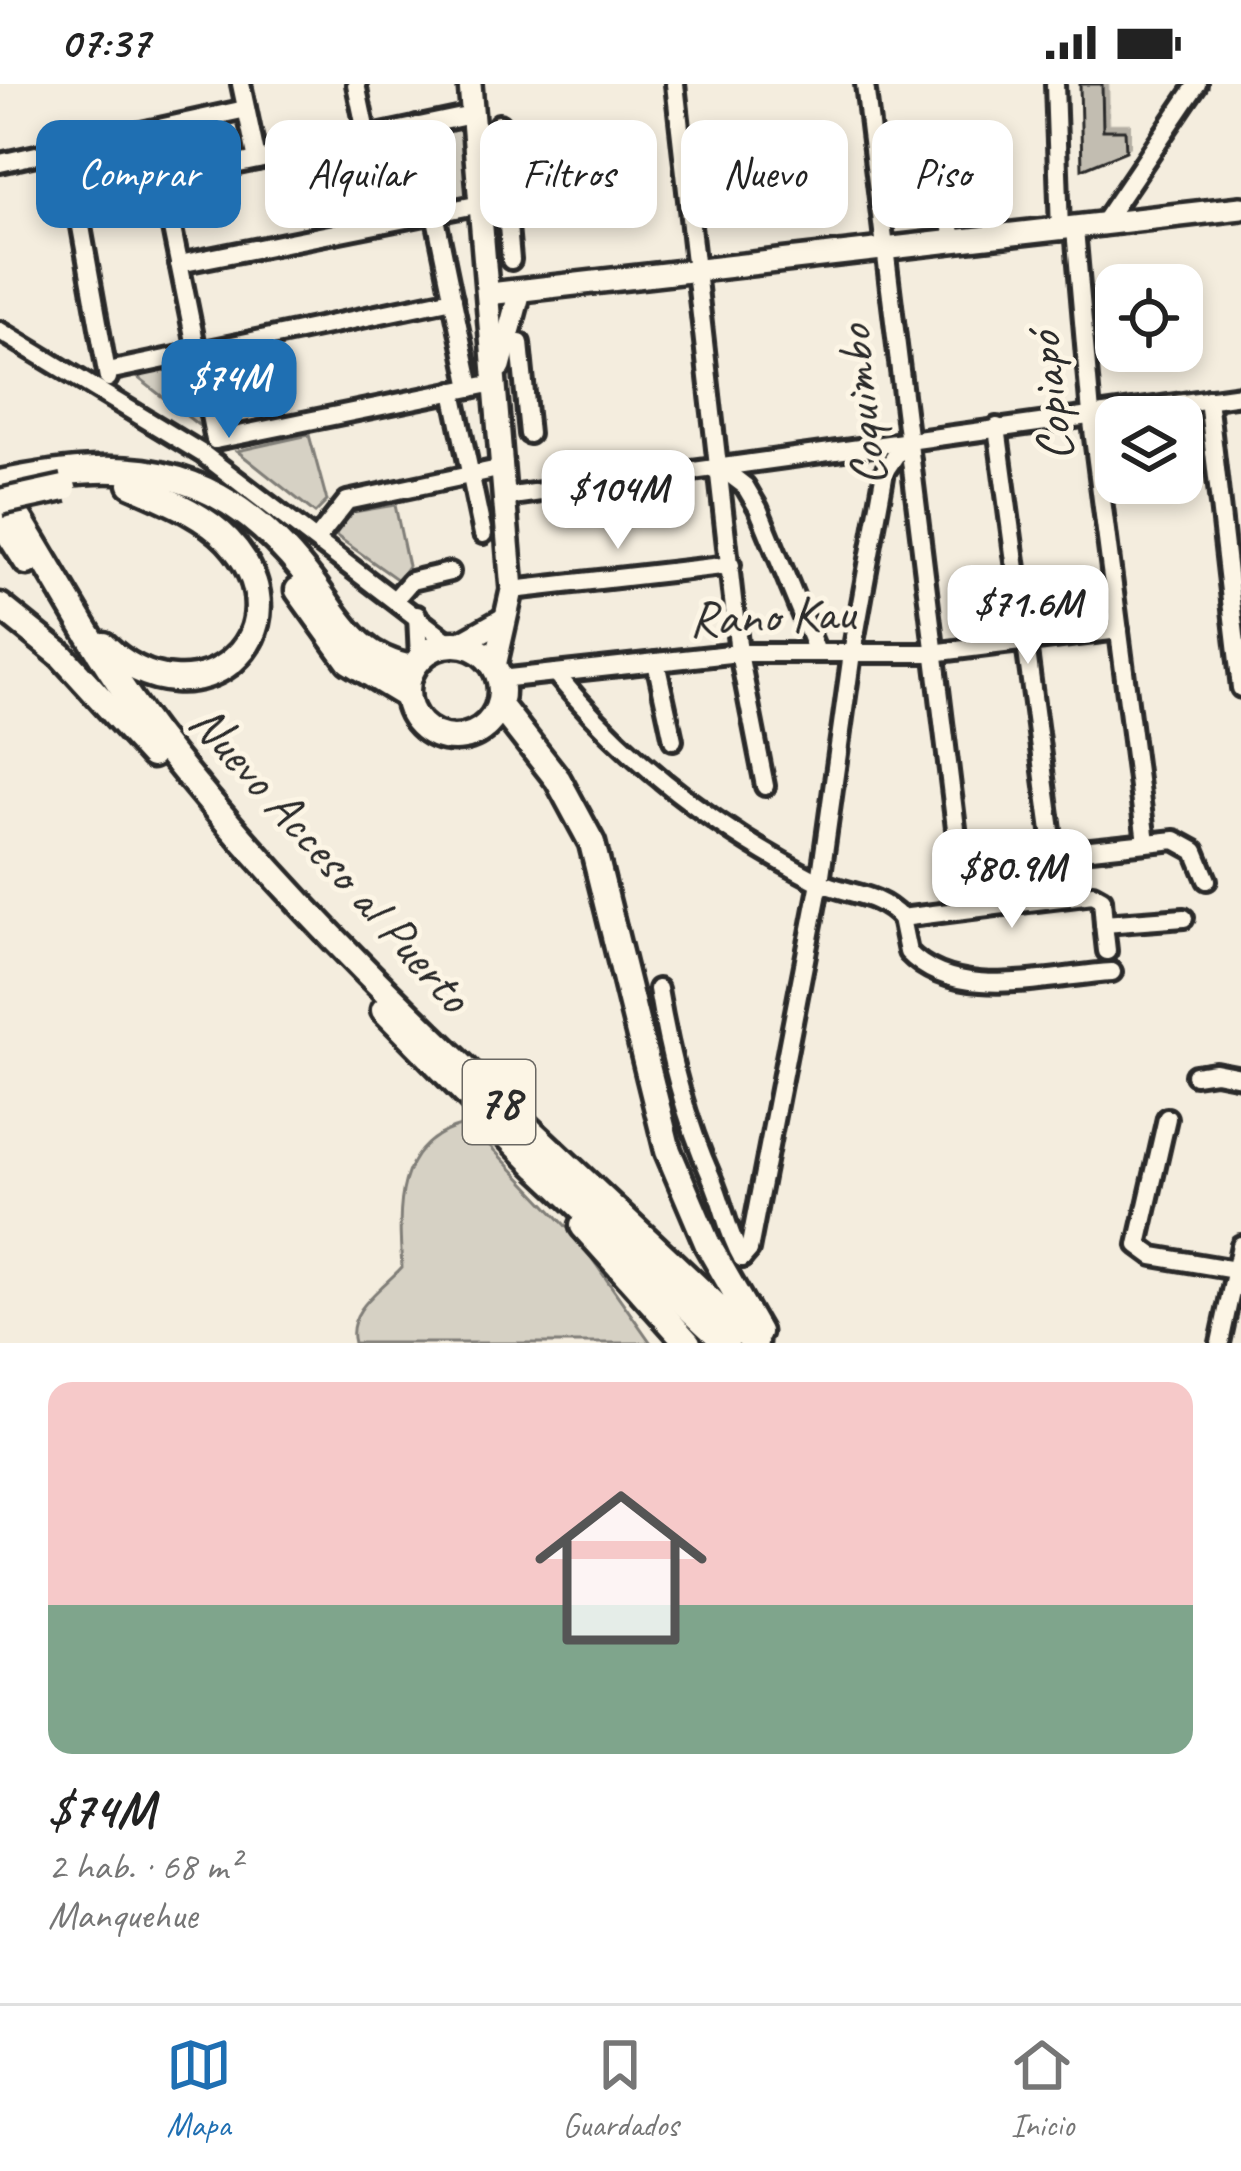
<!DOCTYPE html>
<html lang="es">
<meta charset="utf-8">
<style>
:root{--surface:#fff;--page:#f6f6f6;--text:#222;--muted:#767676;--line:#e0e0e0;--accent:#1f6fb2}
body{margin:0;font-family:Caveat,sans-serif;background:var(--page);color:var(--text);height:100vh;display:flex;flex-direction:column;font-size:45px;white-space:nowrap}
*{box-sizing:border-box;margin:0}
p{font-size:39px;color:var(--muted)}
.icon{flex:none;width:66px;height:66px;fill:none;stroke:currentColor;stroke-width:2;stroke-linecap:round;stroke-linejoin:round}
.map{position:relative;height:1259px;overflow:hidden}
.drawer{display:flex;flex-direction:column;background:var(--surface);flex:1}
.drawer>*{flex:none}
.guide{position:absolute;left:36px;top:36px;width:1170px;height:108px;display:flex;gap:24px}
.tools{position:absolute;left:1095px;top:180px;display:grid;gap:24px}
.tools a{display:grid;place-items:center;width:108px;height:108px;border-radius:24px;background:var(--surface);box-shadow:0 6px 18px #0003;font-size:60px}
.price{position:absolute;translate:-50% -102px;padding:0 27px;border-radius:24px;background:#fff;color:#222;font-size:39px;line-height:78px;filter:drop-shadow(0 3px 6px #0008)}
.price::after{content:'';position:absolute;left:50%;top:72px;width:36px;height:27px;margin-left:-18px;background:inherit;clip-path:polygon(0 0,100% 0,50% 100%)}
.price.on{background:var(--accent);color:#fff}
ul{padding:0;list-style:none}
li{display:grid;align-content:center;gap:24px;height:636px;padding:0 48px}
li+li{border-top:3px solid var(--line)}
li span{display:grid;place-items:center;height:372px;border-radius:24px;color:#555}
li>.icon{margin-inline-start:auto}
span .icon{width:216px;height:216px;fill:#fffc;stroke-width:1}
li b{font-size:51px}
.tag{padding:0 42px;border-radius:24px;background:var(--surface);box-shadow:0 6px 18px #0003;font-size:42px;line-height:108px}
.tag.on{background:var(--accent);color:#fff}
.status{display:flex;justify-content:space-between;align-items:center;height:84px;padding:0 60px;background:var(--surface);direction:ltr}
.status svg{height:33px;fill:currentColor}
.menu{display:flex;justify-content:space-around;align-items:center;height:168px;border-top:3px solid var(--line);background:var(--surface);font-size:33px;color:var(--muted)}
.menu a{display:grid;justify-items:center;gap:6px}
.menu .on{color:var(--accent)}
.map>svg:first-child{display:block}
.built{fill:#e5dfd0}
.green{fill:#d6d1c4;stroke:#807e78;stroke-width:3}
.building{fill:#c2bdb1;stroke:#2b2b2b;stroke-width:3;filter:url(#shadow)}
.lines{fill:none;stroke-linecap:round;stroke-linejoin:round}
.minor-casing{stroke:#2b2b2b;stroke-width:26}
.major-casing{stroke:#2b2b2b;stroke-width:30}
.highway-casing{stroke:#2b2b2b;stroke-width:33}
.minor{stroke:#fcf5e5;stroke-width:16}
.major{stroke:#fcf5e5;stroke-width:21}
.highway{stroke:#fcf5e5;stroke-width:24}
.highway-bridge-casing{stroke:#2b2b2b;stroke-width:33;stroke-linecap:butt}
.highway-bridge{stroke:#fcf5e5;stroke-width:24}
.labels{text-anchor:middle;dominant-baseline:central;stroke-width:10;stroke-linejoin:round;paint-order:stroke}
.shield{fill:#fcf5e5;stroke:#6a6863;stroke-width:3}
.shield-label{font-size:48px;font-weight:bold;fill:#2b2b2b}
.street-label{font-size:51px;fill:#2b2b2b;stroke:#fcf5e5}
</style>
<div class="status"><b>07:37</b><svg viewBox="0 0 49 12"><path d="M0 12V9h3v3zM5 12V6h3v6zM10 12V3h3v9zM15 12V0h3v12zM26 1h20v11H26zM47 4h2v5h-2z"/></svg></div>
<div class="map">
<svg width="1241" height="1259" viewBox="0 0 1241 1259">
<defs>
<filter id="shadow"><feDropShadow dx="5.5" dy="-5.5" stdDeviation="0" flood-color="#0004"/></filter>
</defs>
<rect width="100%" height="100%" fill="#f4edde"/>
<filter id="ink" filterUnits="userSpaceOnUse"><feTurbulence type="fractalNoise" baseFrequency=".00833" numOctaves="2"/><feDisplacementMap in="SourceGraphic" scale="24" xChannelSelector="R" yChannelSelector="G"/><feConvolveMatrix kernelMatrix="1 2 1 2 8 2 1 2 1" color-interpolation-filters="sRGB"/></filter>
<g filter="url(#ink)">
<!-- built -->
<path class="built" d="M242 29 251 70 170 89 160 48Z"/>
<!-- green -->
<g class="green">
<path d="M469 42 473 114 443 120 431 53Z"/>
<path d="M195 275 211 351 132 289Z"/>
<path d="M309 351 327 417 315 429 237 367Z"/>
<path d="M395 421 408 482 398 496 331 448 347 429Z"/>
<path d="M464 1041 473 1044 579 1156 651 1259H354C345 1227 383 1204 402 1183 398 1126 394 1059 464 1041Z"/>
</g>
<!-- building -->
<path class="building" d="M1080 0H1102L1103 46H1125L1126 67 1082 85Z"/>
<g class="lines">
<!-- minor casing -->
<g class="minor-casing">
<g id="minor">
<path d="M241 0 257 76"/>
<path d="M356 0 367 53"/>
<path d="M675 0 739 569 765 702"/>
<path d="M865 0 960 777"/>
<path d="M1055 0 1060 147"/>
<path d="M499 40 511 176"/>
<path d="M417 42 471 304"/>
<path d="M152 46 215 356"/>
<path d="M67 64 108 294"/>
<path d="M0 79 246 25"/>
<path d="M162 96 472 31"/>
<path d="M880 121 945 117 954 158"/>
<path d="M1101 142 1197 0"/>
<path d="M1075 145 1091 330 1146 758"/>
<path d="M179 180 506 115"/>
<path d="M0 247 203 370 451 560"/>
<path d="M520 259 529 350"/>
<path d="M108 287 453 215"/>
<path d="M453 307 483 450"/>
<path d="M1208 315 1241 604"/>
<path d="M997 343 1054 769 1175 756 1195 767 1207 796"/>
<path d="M215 356 495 299"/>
<path d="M720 383 745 402 758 424 817 568"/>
<path d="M505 413 1241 311"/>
<path d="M317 455 347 417 503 384"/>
<path d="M512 506 731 481"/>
<path d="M396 514 411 497 450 488"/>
<path d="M417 531 419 575"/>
<path d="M656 578 673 656"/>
<path d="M555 589C626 676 716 745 817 797 847 811 877 808 901 834L1093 810 1102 815 1104 840 1184 834"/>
<path d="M500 595 739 569H932L1119 546"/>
<path d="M901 834 908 868C956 919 1048 892 1112 888"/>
<path d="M1104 840 1107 867"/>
<path d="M658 905C669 971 685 1035 712 1095 724 1122 726 1146 742 1174"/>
<path d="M1195 991 1215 988 1241 993"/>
<path d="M1167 1034 1138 1161 1153 1172 1241 1187"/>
<path d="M742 1174 749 1166 820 798 852 569 885 387 906 356"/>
<path d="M1220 1259 1241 1161"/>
</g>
</g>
<!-- major casing -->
<g class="major-casing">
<g id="major">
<path d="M470 0 512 506 495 582"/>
<path d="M489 210 1241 124"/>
<path d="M500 282 520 207"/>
<path d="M459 560 504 535"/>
</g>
</g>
<!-- highway casing -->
<g class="highway-casing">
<g id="highway">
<path d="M0 399C141 369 228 384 317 505 345 544 362 575 412 584"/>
<path d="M0 404C53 485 96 573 155 650 330 876 552 1061 755 1259"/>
<path d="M0 436 27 478"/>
<path d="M298 506 349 577 407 612"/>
<path d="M0 522 61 571 152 671"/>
<circle cx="454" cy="607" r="47"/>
<path d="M104 561C196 650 314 548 228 456 202 429 164 415 131 400"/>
<path d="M500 622 558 696 592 759 668 1067 708 1161 758 1248"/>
<path d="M384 926 538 1083 726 1259"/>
<path d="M583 1142 688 1259"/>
</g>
</g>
<!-- minor -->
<use href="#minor" class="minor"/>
<!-- major -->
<use href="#major" class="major"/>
<!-- highway -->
<use href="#highway" class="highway"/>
<!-- highway-bridge casing -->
<g class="highway-bridge-casing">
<path id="highway-bridge" d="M0 418 64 404"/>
</g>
<!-- highway-bridge -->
<use href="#highway-bridge" class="highway-bridge"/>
</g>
</g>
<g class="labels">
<!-- shield labels -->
<rect class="shield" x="463" y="976" width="72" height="84" rx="9"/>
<g class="shield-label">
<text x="499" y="1018">78</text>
</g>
<!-- street labels -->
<g class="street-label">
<text transform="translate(1049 313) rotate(-96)">Copiapó</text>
<text transform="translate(861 322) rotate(-96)">Coquimbo</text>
<text transform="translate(772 531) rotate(-2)">Rano Kau</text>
<text transform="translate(331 774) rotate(48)">Nuevo Acceso al Puerto</text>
</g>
</g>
</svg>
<div class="tools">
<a><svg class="icon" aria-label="locate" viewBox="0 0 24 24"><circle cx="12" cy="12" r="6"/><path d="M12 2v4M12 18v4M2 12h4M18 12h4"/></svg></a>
<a><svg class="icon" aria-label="layers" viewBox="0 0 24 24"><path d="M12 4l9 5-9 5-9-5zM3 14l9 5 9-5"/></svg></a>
</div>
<b class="price on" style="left:229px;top:357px">$74M</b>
<b class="price" style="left:618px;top:468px">$104M</b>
<b class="price" style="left:1028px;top:583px">$71.6M</b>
<b class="price" style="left:1012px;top:847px">$80.9M</b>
<div class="guide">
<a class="tag on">Comprar</a>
<a class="tag">Alquilar</a>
<a class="tag">Filtros</a>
<a class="tag">Nuevo</a>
<a class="tag">Piso</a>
</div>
</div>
<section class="drawer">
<ul>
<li><span style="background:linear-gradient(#f6c9c9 60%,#7fa58c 0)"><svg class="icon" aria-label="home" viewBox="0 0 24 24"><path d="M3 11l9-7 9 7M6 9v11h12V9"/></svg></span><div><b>$74M</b><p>2 hab. · 68 m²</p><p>Manquehue</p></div></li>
</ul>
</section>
<nav class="menu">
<a class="on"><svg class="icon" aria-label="map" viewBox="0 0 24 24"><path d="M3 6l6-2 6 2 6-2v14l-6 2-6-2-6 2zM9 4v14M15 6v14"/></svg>Mapa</a>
<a><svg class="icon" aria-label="saved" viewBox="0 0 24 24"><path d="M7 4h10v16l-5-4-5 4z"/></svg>Guardados</a>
<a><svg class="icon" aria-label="home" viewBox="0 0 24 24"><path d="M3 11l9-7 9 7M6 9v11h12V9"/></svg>Inicio</a>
</nav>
